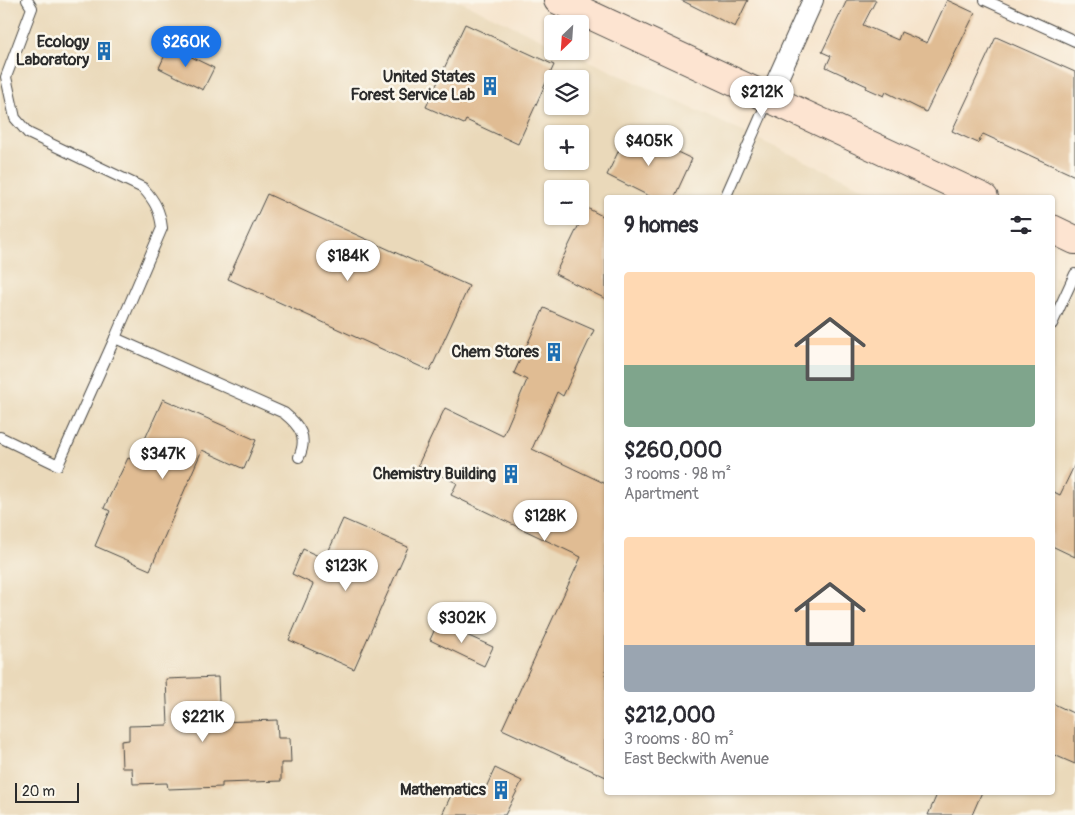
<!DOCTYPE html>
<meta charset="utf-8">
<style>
:root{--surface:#fff;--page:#f7f7f7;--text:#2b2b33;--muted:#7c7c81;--accent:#1a73e8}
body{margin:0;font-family:Pangolin,sans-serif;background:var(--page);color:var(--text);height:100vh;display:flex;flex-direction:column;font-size:19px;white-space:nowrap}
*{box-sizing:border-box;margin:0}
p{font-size:16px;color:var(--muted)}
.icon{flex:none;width:28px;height:28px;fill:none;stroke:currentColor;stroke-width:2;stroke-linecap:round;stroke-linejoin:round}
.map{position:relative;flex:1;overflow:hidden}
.sheet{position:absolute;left:604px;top:195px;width:451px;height:600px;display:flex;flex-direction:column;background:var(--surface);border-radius:5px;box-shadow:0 1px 4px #0004}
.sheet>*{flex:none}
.needle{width:32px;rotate:205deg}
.buttons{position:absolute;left:544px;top:15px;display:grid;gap:10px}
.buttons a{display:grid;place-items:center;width:45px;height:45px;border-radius:5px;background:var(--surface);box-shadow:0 1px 4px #0004;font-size:25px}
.scale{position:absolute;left:15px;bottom:12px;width:64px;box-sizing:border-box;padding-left:5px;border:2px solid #2b2b2b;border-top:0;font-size:14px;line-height:18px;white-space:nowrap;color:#2b2b2b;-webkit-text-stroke:4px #fbf7ec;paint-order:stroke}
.price{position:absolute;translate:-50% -42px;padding:0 11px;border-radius:18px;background:#fff;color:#222;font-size:16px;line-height:32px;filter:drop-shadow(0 1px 2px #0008)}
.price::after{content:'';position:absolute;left:50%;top:30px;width:15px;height:11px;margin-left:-8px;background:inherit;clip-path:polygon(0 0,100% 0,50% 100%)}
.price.active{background:var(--accent);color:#fff}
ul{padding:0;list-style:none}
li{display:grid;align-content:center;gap:10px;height:265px;padding:0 20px}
li span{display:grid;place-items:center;height:155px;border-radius:5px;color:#555}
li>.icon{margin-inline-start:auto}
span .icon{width:90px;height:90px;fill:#fffc;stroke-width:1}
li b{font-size:21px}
h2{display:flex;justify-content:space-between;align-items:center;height:60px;padding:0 20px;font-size:21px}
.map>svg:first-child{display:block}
.built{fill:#ead9ba;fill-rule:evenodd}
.building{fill:#e0bc93}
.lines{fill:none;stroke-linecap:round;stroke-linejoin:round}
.lane-casing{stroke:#494743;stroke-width:12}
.street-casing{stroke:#494743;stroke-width:22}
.secondary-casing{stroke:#494743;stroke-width:30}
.lane{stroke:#fff;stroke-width:10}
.street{stroke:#fff;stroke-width:20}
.secondary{stroke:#fde4d1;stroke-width:28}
.labels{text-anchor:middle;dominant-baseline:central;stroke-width:5;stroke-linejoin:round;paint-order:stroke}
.poi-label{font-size:16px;font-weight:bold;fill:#2b2b2b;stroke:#fbf7ec;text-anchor:end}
</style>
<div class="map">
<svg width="1075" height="815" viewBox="0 0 1075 815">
<rect width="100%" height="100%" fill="#fbf7ec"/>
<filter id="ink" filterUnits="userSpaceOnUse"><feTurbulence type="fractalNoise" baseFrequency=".02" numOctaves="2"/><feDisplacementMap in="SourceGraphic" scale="10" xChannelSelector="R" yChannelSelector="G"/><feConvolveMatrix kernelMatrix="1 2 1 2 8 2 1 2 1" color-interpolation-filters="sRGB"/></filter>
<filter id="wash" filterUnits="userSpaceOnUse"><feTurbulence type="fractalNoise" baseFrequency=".0096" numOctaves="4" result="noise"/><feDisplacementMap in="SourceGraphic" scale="20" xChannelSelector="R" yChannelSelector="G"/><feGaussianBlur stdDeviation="1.12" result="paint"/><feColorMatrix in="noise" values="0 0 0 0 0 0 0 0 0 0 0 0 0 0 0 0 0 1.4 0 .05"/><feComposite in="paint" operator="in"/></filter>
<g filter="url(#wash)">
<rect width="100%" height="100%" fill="#f6e4cc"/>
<!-- built -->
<path class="built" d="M0 0H457L552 44V51H568L883 197 606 198V792H1052L1053 276 1075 286V815H0ZM552 79H580V106H552ZM552 134H580V161H552ZM552 189H580V216H552Z"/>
<g id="blocks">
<!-- building -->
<g class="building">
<path d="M681 0H748L735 27Z"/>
<path d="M847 0H876L863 25 898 40 901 32 927 43 947 0 975 13 926 112 886 92 884 96 866 88 867 86 826 67 831 56 822 52Z"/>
<path d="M465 24 554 65 518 144 466 120 464 124 426 107Z"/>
<path d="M996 37 1075 72V176L983 134 978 143 952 131Z"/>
<path d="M169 46 214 68 203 90 159 68Z"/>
<path d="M629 129 692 159 674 198H653L607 175Z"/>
<path d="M267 194 469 286 430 371 228 279Z"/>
<path d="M587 208 606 218V299L555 274Z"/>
<path d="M544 308 594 330 563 396 557 392 532 449 606 484V777L502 729 581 557 451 495 457 483 418 465 445 408 503 436 527 380 514 373Z"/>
<path d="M163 399 256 440 244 469 202 450 150 570 95 546 110 511 104 508 128 458 135 461Z"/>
<path d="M1075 464V557L1052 546V491L1060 495Z"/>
<path d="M343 519 408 547 354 669 289 640 313 584 292 574 298 560 303 549 325 559Z"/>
<path d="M438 622 493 647 484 666 430 640Z"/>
<path d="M218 677 220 722 277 720 278 738H290L291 763H281V781L222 783V787L168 789 167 783 133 784 132 768H122L121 741 129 740V726L168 725 166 679Z"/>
<path d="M1052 703 1075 714V764L1052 754Z"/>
<path d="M495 768 522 781 505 815H442L456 784 482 796Z"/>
<path d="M938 792H982L972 815H928Z"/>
</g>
</g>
</g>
<g filter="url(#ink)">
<use href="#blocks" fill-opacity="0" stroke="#494743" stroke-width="1"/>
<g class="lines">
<!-- lane casing -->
<g class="lane-casing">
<g id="lane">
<path d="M27 0 32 8 6 77 15 118 28 133 143 188C155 201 160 211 162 228L115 338 284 413C300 426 308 437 299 457"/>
<path d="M985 0 1075 41"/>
<path d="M725 198 768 100"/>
<path d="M1052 324 1075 274"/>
<path d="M0 437 58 465 115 338"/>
</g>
</g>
<!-- street casing -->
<g class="street-casing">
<path id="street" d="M769 98 813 0"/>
</g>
<!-- secondary casing -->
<g class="secondary-casing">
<g id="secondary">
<path d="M558 0 984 198"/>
<path d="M1052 229 1075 240"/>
</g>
</g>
<!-- lane -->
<use href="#lane" class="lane"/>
<!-- street -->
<use href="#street" class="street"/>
<!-- secondary -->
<use href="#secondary" class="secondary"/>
</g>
</g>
<!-- icons -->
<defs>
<g id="building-bare" transform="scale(1.5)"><path d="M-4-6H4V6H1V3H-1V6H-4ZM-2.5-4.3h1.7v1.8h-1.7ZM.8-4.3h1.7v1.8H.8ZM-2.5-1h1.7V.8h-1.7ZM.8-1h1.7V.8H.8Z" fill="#1f6fb2" stroke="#fbf7ec" stroke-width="2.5" paint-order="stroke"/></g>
</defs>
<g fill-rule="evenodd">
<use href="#building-bare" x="104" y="51"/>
<use href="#building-bare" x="490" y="86"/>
<use href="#building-bare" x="554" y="352"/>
<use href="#building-bare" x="511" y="474"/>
<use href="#building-bare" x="501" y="790"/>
</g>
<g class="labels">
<!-- poi labels -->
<g class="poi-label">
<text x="89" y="42">Ecology<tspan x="89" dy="18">Laboratory</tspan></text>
<text x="475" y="77">United States<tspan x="475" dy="18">Forest Service Lab</tspan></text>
<text x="539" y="352">Chem Stores</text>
<text x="496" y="474">Chemistry Building</text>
<text x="486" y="790">Mathematics</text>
</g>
</g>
</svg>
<div class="buttons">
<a><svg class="needle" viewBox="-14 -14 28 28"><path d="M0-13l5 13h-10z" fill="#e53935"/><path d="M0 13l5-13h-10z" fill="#7c7c81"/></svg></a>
<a><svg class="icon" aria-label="layers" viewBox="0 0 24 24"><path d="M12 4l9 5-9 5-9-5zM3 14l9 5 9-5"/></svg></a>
<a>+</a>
<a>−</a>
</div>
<div class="scale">20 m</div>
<b class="price active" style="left:186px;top:68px">$260K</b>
<b class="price" style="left:762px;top:118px">$212K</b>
<b class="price" style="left:649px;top:167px">$405K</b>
<b class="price" style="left:348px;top:282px">$184K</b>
<b class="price" style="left:163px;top:480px">$347K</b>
<b class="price" style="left:545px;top:542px">$128K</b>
<b class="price" style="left:346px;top:592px">$123K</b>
<b class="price" style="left:462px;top:644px">$302K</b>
<b class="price" style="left:203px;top:743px">$221K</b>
<section class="sheet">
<h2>9 homes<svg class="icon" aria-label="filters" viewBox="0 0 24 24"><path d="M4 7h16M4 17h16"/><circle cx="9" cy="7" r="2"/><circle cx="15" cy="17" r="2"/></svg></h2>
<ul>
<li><span style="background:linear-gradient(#ffd9b3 60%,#7fa58c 0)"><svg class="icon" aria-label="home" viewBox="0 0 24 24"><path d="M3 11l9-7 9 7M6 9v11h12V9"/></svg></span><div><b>$260,000</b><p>3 rooms · 98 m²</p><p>Apartment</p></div></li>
<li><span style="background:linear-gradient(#ffd9b3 70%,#9aa5b1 0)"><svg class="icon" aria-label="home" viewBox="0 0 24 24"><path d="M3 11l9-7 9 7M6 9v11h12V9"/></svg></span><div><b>$212,000</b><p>3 rooms · 80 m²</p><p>East Beckwith Avenue</p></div></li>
</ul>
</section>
</div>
